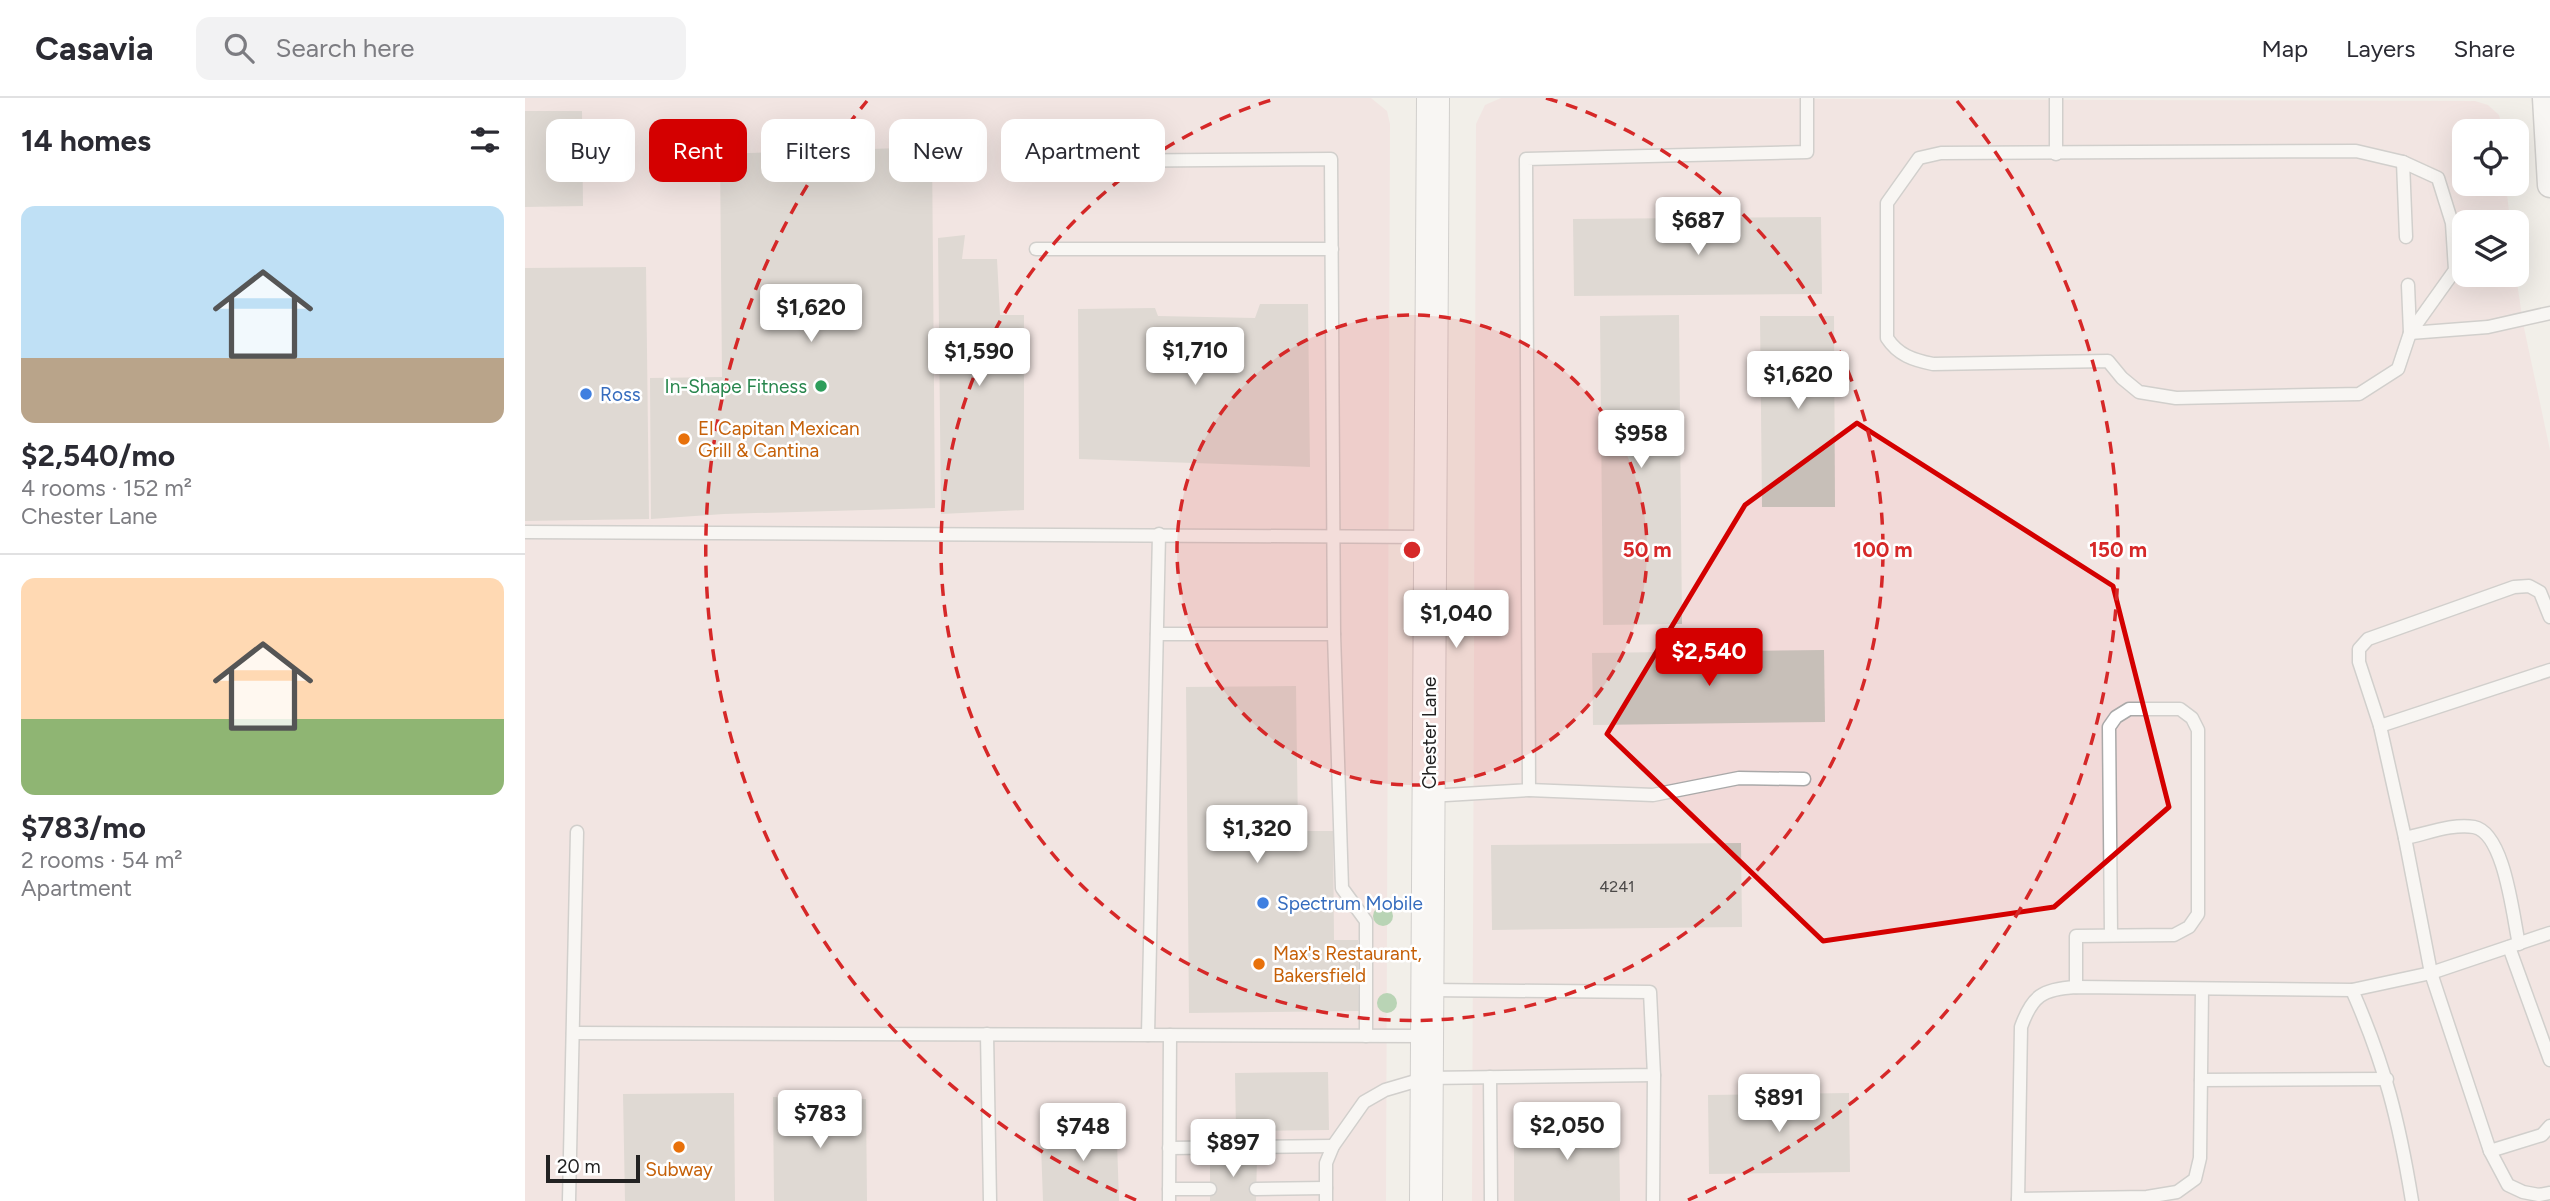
<!DOCTYPE html>
<meta charset="utf-8">
<style>
:root{--surface:#fff;--page:#f2f2f3;--text:#2b2b33;--muted:#7c7c81;--line:#e1e1e2;--accent:#d40000}
body{margin:0;font-family:Figtree,sans-serif;background:var(--page);color:var(--text);height:100vh;display:flex;flex-direction:column;font-size:26px;white-space:nowrap}
*{box-sizing:border-box;margin:0}
p{font-size:23px;color:var(--muted)}
.icon{flex:none;width:38px;height:38px;fill:none;stroke:currentColor;stroke-width:2;stroke-linecap:round;stroke-linejoin:round}
.map{position:relative;flex:1;overflow:hidden}
.details{display:flex;flex-direction:column;background:var(--surface);width:525px}
.details>*{flex:none}
.top-card{position:absolute;left:21px;top:21px;width:665px;height:63px;display:flex;gap:14px}
.fabs{position:absolute;left:1927px;top:21px;display:grid;gap:14px}
.fabs a{display:grid;place-items:center;width:77px;height:77px;border-radius:14px;background:var(--surface);box-shadow:0 7px 28px #0002;font-size:35px}
.scale{position:absolute;left:21px;bottom:18px;width:94px;box-sizing:border-box;padding-left:7px;border:4px solid #222;border-top:0;font-size:19px;line-height:24px;white-space:nowrap;color:#222;-webkit-text-stroke:5px #fff;paint-order:stroke}
.price{position:absolute;translate:-50% -60px;padding:0 16px;border-radius:7px;background:#fff;color:#222;font-size:23px;line-height:46px;filter:drop-shadow(0 2px 4px #0008)}
.price::after{content:'';position:absolute;left:50%;top:42px;width:21px;height:16px;margin-left:-10px;background:inherit;clip-path:polygon(0 0,100% 0,50% 100%)}
.price.selected{background:var(--accent);color:#fff}
ul{padding:0;list-style:none}
li{display:grid;align-content:center;gap:14px;height:371px;padding:0 21px}
li+li{border-top:2px solid var(--line)}
li span{display:grid;place-items:center;height:217px;border-radius:14px;color:#555}
li>.icon{margin-inline-start:auto}
span .icon{width:126px;height:126px;fill:#fffc;stroke-width:1}
li b{font-size:30px}
h2{display:flex;justify-content:space-between;align-items:center;height:84px;padding:0 21px;font-size:30px}
.tag{padding:0 24px;border-radius:14px;background:var(--surface);box-shadow:0 7px 28px #0002;font-size:24px;line-height:63px}
.tag.selected{background:var(--accent);color:#fff}
header{display:flex;align-items:center;gap:42px;box-sizing:border-box;height:98px;padding:0 35px;background:var(--surface);border-bottom:2px solid var(--line)}
header strong{font-size:33px}
nav{display:flex;gap:38px;margin-inline-start:auto;font-size:24px}
.search{width:490px;height:63px;background:var(--page);display:flex;align-items:center;gap:18px;box-sizing:border-box;padding:0 24px;border-radius:14px;color:var(--muted);font-size:26px}
main{display:flex;flex:1;min-height:0}
.map>svg:first-child{display:block}
.commercial{fill:#f2dad9}
.building{fill:#c7bfb8}
.lines{fill:none;stroke-linecap:round;stroke-linejoin:round}
.service-casing{stroke:#a9a9a9;stroke-width:15}
.minor-casing{stroke:#a9a9a9;stroke-width:27}
.tertiary-casing{stroke:#a9a9a9;stroke-width:34}
.service{stroke:#fff;stroke-width:12}
.minor{stroke:#fff;stroke-width:24}
.tertiary{stroke:#fff;stroke-width:32}
.tree{fill:#74b475}
.marked{fill:none;stroke:#d40000;stroke-width:5;stroke-linejoin:round}
.ring{fill:none;stroke:#d62828;stroke-width:3.5;stroke-dasharray:12 9}
.leisure-dot{fill:#2e9e5b;stroke:#fff;stroke-width:2.5}
.shop-dot{fill:#3f7fe0;stroke:#fff;stroke-width:2.5}
.food-dot{fill:#e8710a;stroke:#fff;stroke-width:2.5}
.labels{text-anchor:middle;dominant-baseline:central;stroke-width:5;stroke-linejoin:round;paint-order:stroke}
.number-label{font-size:16px;fill:#4b4948}
.leisure-label{font-size:19px;fill:#27864d;stroke:#fff;text-anchor:end}
.shop-label{font-size:19px;fill:#366cbe;stroke:#fff;text-anchor:start}
.food-label{font-size:19px;fill:#c56008;stroke:#fff;text-anchor:start}
.street-label{font-size:19px;fill:#222;stroke:#fff}
.centre{fill:#d62828;stroke:#fff;stroke-width:3.5}
.ring-label{font-size:21px;text-anchor:middle;font-weight:bold;fill:#d62828;stroke:#fff;stroke-width:5;stroke-linejoin:round;paint-order:stroke}
</style>
<header>
<strong>Casavia</strong>
<div class="search"><svg class="icon" aria-label="search" viewBox="0 0 24 24"><circle cx="10" cy="10" r="6"/><path d="M15 15l6 6"/></svg>Search here</div>
<nav><a>Map</a><a>Layers</a><a>Share</a></nav>
</header>
<main>
<section class="details">
<h2>14 homes<svg class="icon" aria-label="filters" viewBox="0 0 24 24"><path d="M4 7h16M4 17h16"/><circle cx="9" cy="7" r="2"/><circle cx="15" cy="17" r="2"/></svg></h2>
<ul>
<li><span style="background:linear-gradient(#bfe0f5 70%,#b9a48a 0)"><svg class="icon" aria-label="home" viewBox="0 0 24 24"><path d="M3 11l9-7 9 7M6 9v11h12V9"/></svg></span><div><b>$2,540/mo</b><p>4 rooms · 152 m²</p><p>Chester Lane</p></div></li>
<li><span style="background:linear-gradient(#ffd9b3 65%,#8fb573 0)"><svg class="icon" aria-label="home" viewBox="0 0 24 24"><path d="M3 11l9-7 9 7M6 9v11h12V9"/></svg></span><div><b>$783/mo</b><p>2 rooms · 54 m²</p><p>Apartment</p></div></li>
</ul>
</section>
<div class="map">
<svg width="2025" height="1103" viewBox="0 0 2025 1103">
<rect width="100%" height="100%" fill="#f2efe9"/>
<!-- commercial -->
<g class="commercial">
<path d="M0 0H846L862 13 865 26 861 1103H0Z"/>
<path d="M976 0 1950 3 1963 7 1974 17 1978 33H1939V86H1981L1985 124H1939V177H1991L1998 225 2025 352V1103H947L951 26 960 7Z"/>
</g>
<!-- building -->
<g class="building">
<path d="M0 13H57L58 108 0 109Z"/>
<path d="M407 49 410 410 199 416 126 421 125 280 197 279 195 56Z"/>
<path d="M1296 119 1297 196 1049 198 1048 121Z"/>
<path d="M440 137 437 161H472L475 217H499V412L416 416 413 140Z"/>
<path d="M121 169 124 421 0 423V170Z"/>
<path d="M735 206H783L785 369 554 361 553 211 630 210 633 218 730 220Z"/>
<path d="M1154 217 1157 526 1078 527 1075 218Z"/>
<path d="M1235 218H1309L1310 409H1237Z"/>
<path d="M1299 552 1300 624 1068 627 1067 555Z"/>
<path d="M771 588 773 733H808L809 842H833L834 913 664 915 661 589Z"/>
<path d="M1216 745 1217 829 967 832 966 747Z"/>
<path d="M803 974 804 1032 711 1033 710 975Z"/>
<path d="M209 995 210 1103H100L98 996Z"/>
<path d="M1324 995 1325 1074 1184 1076 1183 997Z"/>
<path d="M248 999 341 1001 342 1103H249Z"/>
<path d="M591 1014 594 1103H518L516 1047H534V1035H558L557 1016Z"/>
<path d="M1094 1024 1095 1103H989V1025Z"/>
<path d="M685 1059H732L731 1103H685Z"/>
</g>
<g class="lines">
<!-- service casing -->
<g class="service-casing">
<g id="service">
<path d="M1531 0V56"/>
<path d="M510 32 561 63 806 61 809 536H632"/>
<path d="M1831 53 1878 64 1913 80 1927 125 1930 172 1885 235 1873 271 1834 296 1651 300 1614 294 1597 280 1583 263 1408 266C1388 262 1373 257 1362 240V105L1394 60 1416 55Z"/>
<path d="M1878 64 1881 139"/>
<path d="M511 151H807"/>
<path d="M1883 187 1885 235"/>
<path d="M1885 235 1963 229 2025 215"/>
<path d="M0 434 905 439"/>
<path d="M809 536 817 790 841 823V938"/>
<path d="M1855 628 2025 572"/>
<path d="M1004 692 1128 697 1214 680 1279 681"/>
<path d="M904 698 1004 692 1001 61 1282 54V0"/>
<path d="M1880 740 1855 628 1834 564V551L1843 541 1989 489 2004 488 2015 494 2025 519"/>
<path d="M1994 846C1988 820 1980 735 1949 729 1928 725 1901 736 1880 740L1906 875 1965 1053 1983 1087 1998 1094 2014 1097 2025 1095"/>
<path d="M1984 849 2025 962"/>
<path d="M1551 889V838L1649 837 1664 829 1673 816V632L1667 620 1655 611H1604L1591 619 1584 629 1586 836"/>
<path d="M1827 892C1860 967 1874 1023 1887 1103"/>
<path d="M48 935 902 938"/>
<path d="M462 936 465 1103"/>
<path d="M623 937 634 436"/>
<path d="M965 979 966 1103"/>
<path d="M1676 982 1862 981"/>
<path d="M644 1050 808 1048"/>
<path d="M1965 1053 2017 1037 2025 1028"/>
<path d="M644 1091H685"/>
<path d="M731 1091 801 1090"/>
<path d="M1493 1101 1622 1099 1652 1094 1670 1081 1675 1060 1677 891"/>
<path d="M44 1103 52 734"/>
<path d="M644 1103 645 937"/>
<path d="M801 1103V1065L808 1048 839 1004 860 992 901 980 1129 977 1125 894 903 892"/>
<path d="M1128 1103 1129 977"/>
<path d="M1493 1103 1496 929C1507 898 1517 891 1551 889L1827 892 1906 875 2025 835"/>
</g>
</g>
<!-- minor casing -->
<g class="minor-casing">
<path id="minor" d="M2020 0 2025 87"/>
</g>
<!-- tertiary casing -->
<g class="tertiary-casing">
<path id="tertiary" d="M901 1103 908 0"/>
</g>
<!-- service -->
<use href="#service" class="service"/>
<!-- minor -->
<use href="#minor" class="minor"/>
<!-- tertiary -->
<use href="#tertiary" class="tertiary"/>
</g>
<!-- trees -->
<g class="tree">
<circle cx="858" cy="818" r="10"/>
<circle cx="862" cy="905" r="10"/>
</g>
<!-- marked area -->
<path d="M0 0H2025V1103H0ZM1332 325 1588 488 1644 709 1529 809 1298 843 1082 636 1220 407Z" fill="#f2efe9" fill-opacity=".55" fill-rule="evenodd"/>
<path class="marked" d="M1332 325 1588 488 1644 709 1529 809 1298 843 1082 636 1220 407Z"/>
<!-- distance rings -->
<circle cx="887" cy="452" r="235" fill="#d62828" fill-opacity=".12"/>
<g class="ring">
<circle cx="887" cy="452" r="235"/>
<path d="M1021 0A471 471 0 1 1 753 0"/>
<path d="M611 1102A706 706 0 0 1 342 3M1432 3A706 706 0 0 1 1163 1102"/>
</g>
<!-- markers -->
<circle class="leisure-dot" cx="296" cy="288" r="7"/>
<g class="shop-dot">
<circle cx="61" cy="296" r="7"/>
<circle cx="738" cy="805" r="7"/>
</g>
<g class="food-dot">
<circle cx="159" cy="341" r="7"/>
<circle cx="734" cy="866" r="7"/>
<circle cx="154" cy="1049" r="7"/>
</g>
<g class="labels">
<!-- number labels -->
<g class="number-label">
<text x="1092" y="788">4241</text>
</g>
<!-- leisure labels -->
<g class="leisure-label">
<text x="282" y="288">In-Shape Fitness</text>
</g>
<!-- shop labels -->
<g class="shop-label">
<text x="75" y="296">Ross</text>
<text x="752" y="805">Spectrum Mobile</text>
</g>
<!-- food labels -->
<g class="food-label">
<text x="173" y="330">El Capitan Mexican<tspan x="173" dy="22">Grill &amp; Cantina</tspan></text>
<text x="748" y="855">Max's Restaurant,<tspan x="748" dy="22">Bakersfield</tspan></text>
<text x="154" y="1071" text-anchor="middle">Subway</text>
</g>
<!-- street labels -->
<g class="street-label">
<text transform="translate(904 635) rotate(-90)">Chester Lane</text>
</g>
</g>
<circle cx="887" cy="452" r="10" class="centre"/>
<g class="ring-label">
<text x="1122" y="459">50 m</text>
<text x="1358" y="459">100 m</text>
<text x="1593" y="459">150 m</text>
</g>
</svg>
<div class="fabs">
<a><svg class="icon" aria-label="locate" viewBox="0 0 24 24"><circle cx="12" cy="12" r="6"/><path d="M12 2v4M12 18v4M2 12h4M18 12h4"/></svg></a>
<a><svg class="icon" aria-label="layers" viewBox="0 0 24 24"><path d="M12 4l9 5-9 5-9-5zM3 14l9 5 9-5"/></svg></a>
</div>
<div class="scale">20 m</div>
<b class="price" style="left:1173px;top:159px">$687</b>
<b class="price" style="left:286px;top:246px">$1,620</b>
<b class="price" style="left:670px;top:289px">$1,710</b>
<b class="price" style="left:454px;top:290px">$1,590</b>
<b class="price" style="left:1273px;top:313px">$1,620</b>
<b class="price" style="left:1116px;top:372px">$958</b>
<b class="price" style="left:931px;top:552px">$1,040</b>
<b class="price selected" style="left:1184px;top:590px">$2,540</b>
<b class="price" style="left:732px;top:767px">$1,320</b>
<b class="price" style="left:1254px;top:1036px">$891</b>
<b class="price" style="left:295px;top:1052px">$783</b>
<b class="price" style="left:1042px;top:1064px">$2,050</b>
<b class="price" style="left:558px;top:1065px">$748</b>
<b class="price" style="left:708px;top:1081px">$897</b>
<div class="top-card">
<a class="tag">Buy</a>
<a class="tag selected">Rent</a>
<a class="tag">Filters</a>
<a class="tag">New</a>
<a class="tag">Apartment</a>
</div>
</div>
</main>
